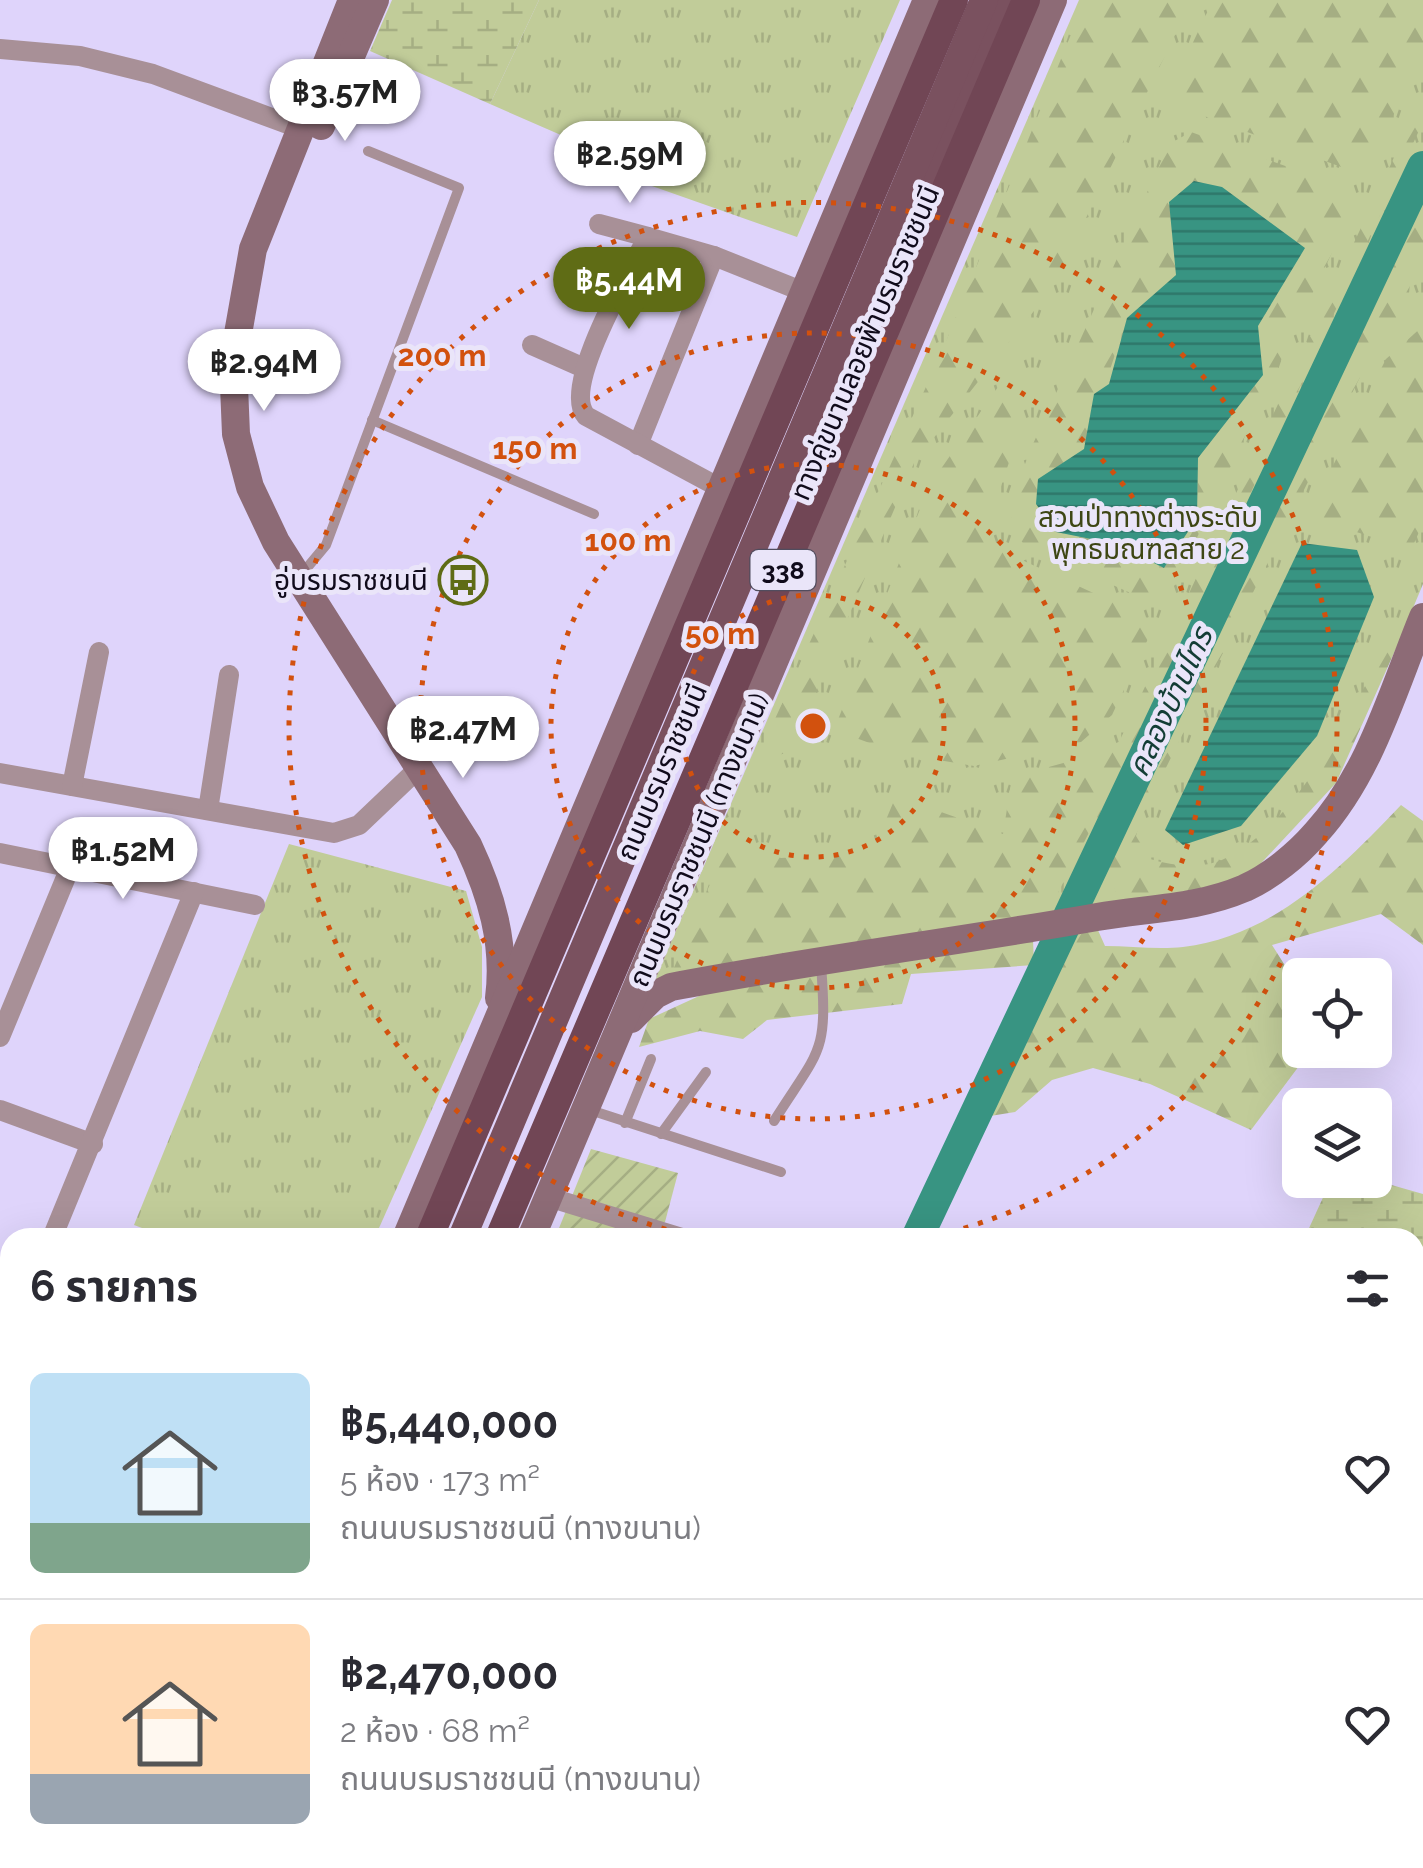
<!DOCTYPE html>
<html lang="th">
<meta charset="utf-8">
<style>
:root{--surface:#fff;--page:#f7f7f7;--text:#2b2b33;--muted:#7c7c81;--line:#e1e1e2;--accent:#5f6c15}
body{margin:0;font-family:Raleway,"Noto Sans Thai",sans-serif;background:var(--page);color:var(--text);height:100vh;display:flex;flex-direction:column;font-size:38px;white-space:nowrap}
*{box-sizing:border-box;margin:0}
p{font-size:32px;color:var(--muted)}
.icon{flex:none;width:55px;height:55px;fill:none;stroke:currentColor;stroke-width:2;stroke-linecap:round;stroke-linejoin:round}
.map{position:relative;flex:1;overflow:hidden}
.panel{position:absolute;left:0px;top:1228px;width:1425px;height:642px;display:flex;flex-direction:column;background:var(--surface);border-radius:30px 30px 0 0;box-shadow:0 10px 40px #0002}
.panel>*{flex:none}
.fabs{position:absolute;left:1282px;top:958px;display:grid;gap:20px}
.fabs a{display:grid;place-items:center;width:110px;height:110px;border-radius:15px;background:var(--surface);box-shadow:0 10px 40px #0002;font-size:50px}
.price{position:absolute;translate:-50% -85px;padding:0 22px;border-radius:35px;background:#fff;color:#222;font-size:32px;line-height:65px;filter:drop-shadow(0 2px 5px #0008)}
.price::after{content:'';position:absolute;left:50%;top:60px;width:30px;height:22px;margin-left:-15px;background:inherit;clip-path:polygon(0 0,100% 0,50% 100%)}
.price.current{background:var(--accent);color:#fff}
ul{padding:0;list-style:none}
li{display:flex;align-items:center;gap:30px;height:250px;padding:0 30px}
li+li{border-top:2px solid var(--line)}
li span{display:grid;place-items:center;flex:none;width:280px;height:200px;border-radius:15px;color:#555}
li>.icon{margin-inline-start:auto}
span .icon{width:120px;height:120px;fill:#fffc;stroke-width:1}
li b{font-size:42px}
h2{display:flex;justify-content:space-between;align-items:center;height:120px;padding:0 30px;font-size:42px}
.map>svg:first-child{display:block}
.grass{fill:url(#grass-tufts)}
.forest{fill:url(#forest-firs);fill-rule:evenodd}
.wetland{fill:url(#wetland-marsh)}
.garden{fill:url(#garden-furrows)}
.water{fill:url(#water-rules)}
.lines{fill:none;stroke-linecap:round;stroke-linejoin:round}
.river{stroke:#389482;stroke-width:32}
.service{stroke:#a89097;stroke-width:10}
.minor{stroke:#a89097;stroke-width:20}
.secondary{stroke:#8d6b76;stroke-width:28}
.primary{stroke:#7a515f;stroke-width:28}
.trunk{stroke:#714655;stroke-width:28}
.ring{fill:none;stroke:#d2510e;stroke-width:5;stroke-dasharray:5 10}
.labels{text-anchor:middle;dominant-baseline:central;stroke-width:10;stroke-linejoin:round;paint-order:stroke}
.shield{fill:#eae5f9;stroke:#514c5e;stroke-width:2.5}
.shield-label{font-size:25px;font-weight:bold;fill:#100b1b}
.street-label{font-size:28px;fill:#100b1b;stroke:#eae5f9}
.park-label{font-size:28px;fill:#3e4614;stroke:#eae5f9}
.poi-label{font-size:28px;fill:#100b1b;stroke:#eae5f9;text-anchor:end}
.water-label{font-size:30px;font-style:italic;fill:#133d35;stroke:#eae5f9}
.centre{fill:#d2510e;stroke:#eae5f9;stroke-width:5}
.ring-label{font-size:30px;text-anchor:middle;font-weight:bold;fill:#d2510e;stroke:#eae5f9;stroke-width:10;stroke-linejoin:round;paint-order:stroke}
</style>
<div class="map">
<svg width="1423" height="1868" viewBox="0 0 1423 1868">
<defs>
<pattern id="grass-tufts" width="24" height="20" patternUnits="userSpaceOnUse" patternTransform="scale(2.5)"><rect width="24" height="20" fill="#c1cc99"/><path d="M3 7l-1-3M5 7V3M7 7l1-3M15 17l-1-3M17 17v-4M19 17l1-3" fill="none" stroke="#a5ae83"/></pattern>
<pattern id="forest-firs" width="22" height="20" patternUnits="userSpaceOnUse" patternTransform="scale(2.5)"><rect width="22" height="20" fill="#c1cc99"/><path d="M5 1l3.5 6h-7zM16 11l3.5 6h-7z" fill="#a5ae83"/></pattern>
<pattern id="wetland-marsh" width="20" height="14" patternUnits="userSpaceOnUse" patternTransform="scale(2.5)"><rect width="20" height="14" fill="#c1cc99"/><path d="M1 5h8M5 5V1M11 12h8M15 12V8" fill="none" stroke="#a5ae83"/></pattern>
<pattern id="garden-furrows" width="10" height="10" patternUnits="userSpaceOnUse" patternTransform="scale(2.5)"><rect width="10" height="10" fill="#c1cc99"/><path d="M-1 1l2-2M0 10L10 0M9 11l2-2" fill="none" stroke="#a5ae83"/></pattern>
<pattern id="water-rules" width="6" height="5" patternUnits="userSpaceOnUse" patternTransform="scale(2.5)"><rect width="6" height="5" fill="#389482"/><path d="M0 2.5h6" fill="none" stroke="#2e776a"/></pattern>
</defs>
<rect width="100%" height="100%" fill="#dfd4fb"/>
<!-- grass -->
<g class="grass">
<path d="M539 0H900L797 237 564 155 570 139 490 104Z"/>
<path d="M1079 0H1423V584L1398 644 1251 874 1163 902 655 979Z"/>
<path d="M289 844 466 891 482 947V997L375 1237H166L134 1225Z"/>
</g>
<!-- forest -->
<g class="forest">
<path d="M1085 0H1192L1052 288 914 463 791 751 755 763 940 356Z"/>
<path d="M1213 0H1423V53L1366 172 1352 171 1172 104V87Z"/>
<path d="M1423 96V122L1127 759 1047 914 670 977 729 840 781 858 872 853 896 796 1003 834 1012 777 1100 753 1119 742Z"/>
<path d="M1191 132 1349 189 1356 202 1166 603 1155 604 1026 546 1013 533 1010 502 1033 444 1169 144ZM1305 248 1258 326 1263 375 1198 458 1197 518 1164 568 1116 544 1056 532 1039 479 1084 449 1127 318 1176 275Z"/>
<path d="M1423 206V239L1412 262 1407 314 1372 353 1141 818 1136 836 1150 859C1174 866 1202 870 1226 858 1302 821 1359 694 1400 622L1406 626 1398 644 1336 783 1251 874 1163 902 1122 908 1107 871 1120 829Z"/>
<path d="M1423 326V523L1411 550 1308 516 1386 359Z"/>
<path d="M1021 354 1016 441 987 529 996 548 1156 622 1112 715 1081 742 974 766 897 753 834 730 929 486Z"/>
<path d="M1401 805 1423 821V945L1381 914 1272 945 1300 989V1050H1311L1251 1130 1150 1084 1093 1068 1052 1080 1015 1112 984 1117 1068 933 1097 928 1105 946C1130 946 1158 950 1183 947 1274 936 1341 868 1401 805Z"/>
<path d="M1033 939 1034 965 911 974 902 1004 767 1020 743 1039 700 1031 639 1047 649 1019 710 991Z"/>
</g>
<!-- wetland -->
<g class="wetland">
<path d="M392 0H539L490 104 370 51Z"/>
<path d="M1331 1180H1374L1423 1194V1330L1415 1327V1238L1305 1237Z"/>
<path d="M1423 1717V1868H1316L1319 1860H1415V1729Z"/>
</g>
<!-- garden -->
<path class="garden" d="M591 1149 678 1173 665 1222 646 1237 555 1238Z"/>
<!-- water -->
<g class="water">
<path d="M1194 181 1222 187 1305 248 1258 326 1263 375 1198 458 1197 518 1164 568 1116 544 1056 532 1036 504 1038 479 1084 449 1094 394 1109 384 1127 318 1176 275 1169 202Z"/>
<path d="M1302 543 1357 550 1374 597 1317 736 1241 826 1183 845 1165 830Z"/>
</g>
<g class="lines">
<!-- river -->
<g class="river">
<path d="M917 1238 1423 167"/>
<path d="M615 1868 619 1860"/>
</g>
<!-- service -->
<g class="service">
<path d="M372 420 594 514"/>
<path d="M301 575 326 545 459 188 368 151"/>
<path d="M587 1109 781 1172"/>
<path d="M774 1121C820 1048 828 1055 821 965"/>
<path d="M625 1123 651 1059"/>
<path d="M661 1134 706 1072"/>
</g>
<!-- minor -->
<g class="minor">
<path d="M0 49 80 56 153 74 301 129"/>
<path d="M599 224 648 237"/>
<path d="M532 345 584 368"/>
<path d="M638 445 714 256"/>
<path d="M720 488 586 416C561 387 631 268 648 237L714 256 804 292"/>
<path d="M0 773 334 833 359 825 421 766"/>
<path d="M72 786 99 652"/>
<path d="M208 810 229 675"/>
<path d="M0 853 255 905"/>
<path d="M0 1037 71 865"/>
<path d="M0 1110 93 1144"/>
<path d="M548 1197 682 1238"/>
<path d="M52 1238 194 892"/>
<path d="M1415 1341 1423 1344"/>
<path d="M0 1355 10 1333"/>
<path d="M0 1456 10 1461"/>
<path d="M0 1485 10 1489"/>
<path d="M1415 1531 1423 1510"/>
<path d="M1415 1612 1423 1616"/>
<path d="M1415 1748 1423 1753"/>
<path d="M0 1755 10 1748"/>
<path d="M1372 1860 1386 1868"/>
<path d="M1299 1868 1302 1860"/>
</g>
<!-- secondary -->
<g class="secondary">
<path d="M352 0 253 249 233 362 236 434 250 487 276 542 468 845C491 894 506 943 499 998"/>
<path d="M321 126 375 0"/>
<path d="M631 1019 655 995 671 987C812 960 955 942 1097 917 1147 908 1196 909 1245 888 1271 876 1297 855 1316 833 1370 774 1393 690 1423 617"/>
<path d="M406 1238 927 0"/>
<path d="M531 1238 1053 0"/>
<path d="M141 1868 144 1860"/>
<path d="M264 1868 267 1860"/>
</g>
<!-- primary -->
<g class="primary">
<path d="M910 238 1010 0"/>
<path d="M462 1238 984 0"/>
<path d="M193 1868 197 1860"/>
</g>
<!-- trunk -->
<g class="trunk">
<path d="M429 1238 954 0"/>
<path d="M499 1238 1026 0"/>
<path d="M171 1868 174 1860"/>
<path d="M231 1868 234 1860"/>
</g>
</g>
<!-- distance rings -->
<g class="ring">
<circle cx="813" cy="726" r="131"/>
<circle cx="813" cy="726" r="262"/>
<circle cx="813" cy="726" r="393"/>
<path d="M695 1237A524 524 0 1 1 931 1237"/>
</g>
<!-- icons -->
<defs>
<g id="bus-ring" transform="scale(2.5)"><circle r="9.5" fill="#eae5f9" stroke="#5f6c15" stroke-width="1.5"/><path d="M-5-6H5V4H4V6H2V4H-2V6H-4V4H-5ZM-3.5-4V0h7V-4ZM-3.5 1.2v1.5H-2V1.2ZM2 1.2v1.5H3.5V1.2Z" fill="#5f6c15"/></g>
</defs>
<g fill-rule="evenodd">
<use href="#bus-ring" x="463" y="580"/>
</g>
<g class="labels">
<!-- shield labels -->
<rect class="shield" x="750.5" y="550" width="65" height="40" rx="8"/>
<g class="shield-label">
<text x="783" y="570">338</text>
</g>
<!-- street labels -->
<g class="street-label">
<text transform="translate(865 343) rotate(-67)">ทางคู่ขนานลอยฟ้าบรมราชชนนี</text>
<text transform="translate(662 772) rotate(-67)">ถนนบรมราชชนนี</text>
<text transform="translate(699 840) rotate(-67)">ถนนบรมราชชนนี (ทางขนาน)</text>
</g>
<!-- park labels -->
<g class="park-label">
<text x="1148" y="517">สวนป่าทางต่างระดับ<tspan x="1148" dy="32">พุทธมณฑลสาย 2</tspan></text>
</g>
<!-- poi labels -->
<g class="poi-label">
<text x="428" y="580">อู่บรมราชชนนี</text>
</g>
<!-- water labels -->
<g class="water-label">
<text transform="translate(1170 702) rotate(-65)">คลองบ้านไทร</text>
</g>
</g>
<circle cx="813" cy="726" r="15" class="centre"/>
<g class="ring-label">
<text x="442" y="366">200 m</text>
<text x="535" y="459">150 m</text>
<text x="628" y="551">100 m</text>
<text x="720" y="644">50 m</text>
</g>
</svg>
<div class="fabs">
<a><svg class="icon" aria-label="locate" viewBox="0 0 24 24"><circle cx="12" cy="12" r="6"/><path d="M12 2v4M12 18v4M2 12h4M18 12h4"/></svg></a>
<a><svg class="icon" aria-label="layers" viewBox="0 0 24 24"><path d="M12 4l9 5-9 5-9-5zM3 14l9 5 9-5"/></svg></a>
</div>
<b class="price" style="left:345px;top:144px">฿3.57M</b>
<b class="price" style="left:630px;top:206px">฿2.59M</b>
<b class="price current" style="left:629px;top:332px">฿5.44M</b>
<b class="price" style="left:264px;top:414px">฿2.94M</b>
<b class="price" style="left:463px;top:781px">฿2.47M</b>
<b class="price" style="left:123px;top:902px">฿1.52M</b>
<section class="panel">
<h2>6 รายการ<svg class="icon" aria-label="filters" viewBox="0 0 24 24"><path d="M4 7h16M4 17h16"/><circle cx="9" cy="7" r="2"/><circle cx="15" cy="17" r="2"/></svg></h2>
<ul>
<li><span style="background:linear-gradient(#bfe0f5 75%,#7fa58c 0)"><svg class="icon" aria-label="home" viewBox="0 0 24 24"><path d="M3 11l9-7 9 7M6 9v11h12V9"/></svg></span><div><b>฿5,440,000</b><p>5 ห้อง · 173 m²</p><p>ถนนบรมราชชนนี (ทางขนาน)</p></div><svg class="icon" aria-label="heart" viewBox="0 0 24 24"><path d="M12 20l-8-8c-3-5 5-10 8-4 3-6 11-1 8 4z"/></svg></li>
<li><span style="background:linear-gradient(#ffd9b3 75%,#9aa5b1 0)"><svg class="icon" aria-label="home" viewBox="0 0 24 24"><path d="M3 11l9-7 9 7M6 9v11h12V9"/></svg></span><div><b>฿2,470,000</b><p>2 ห้อง · 68 m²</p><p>ถนนบรมราชชนนี (ทางขนาน)</p></div><svg class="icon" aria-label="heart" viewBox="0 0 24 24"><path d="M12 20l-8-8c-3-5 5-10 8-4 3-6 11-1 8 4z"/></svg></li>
</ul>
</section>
</div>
